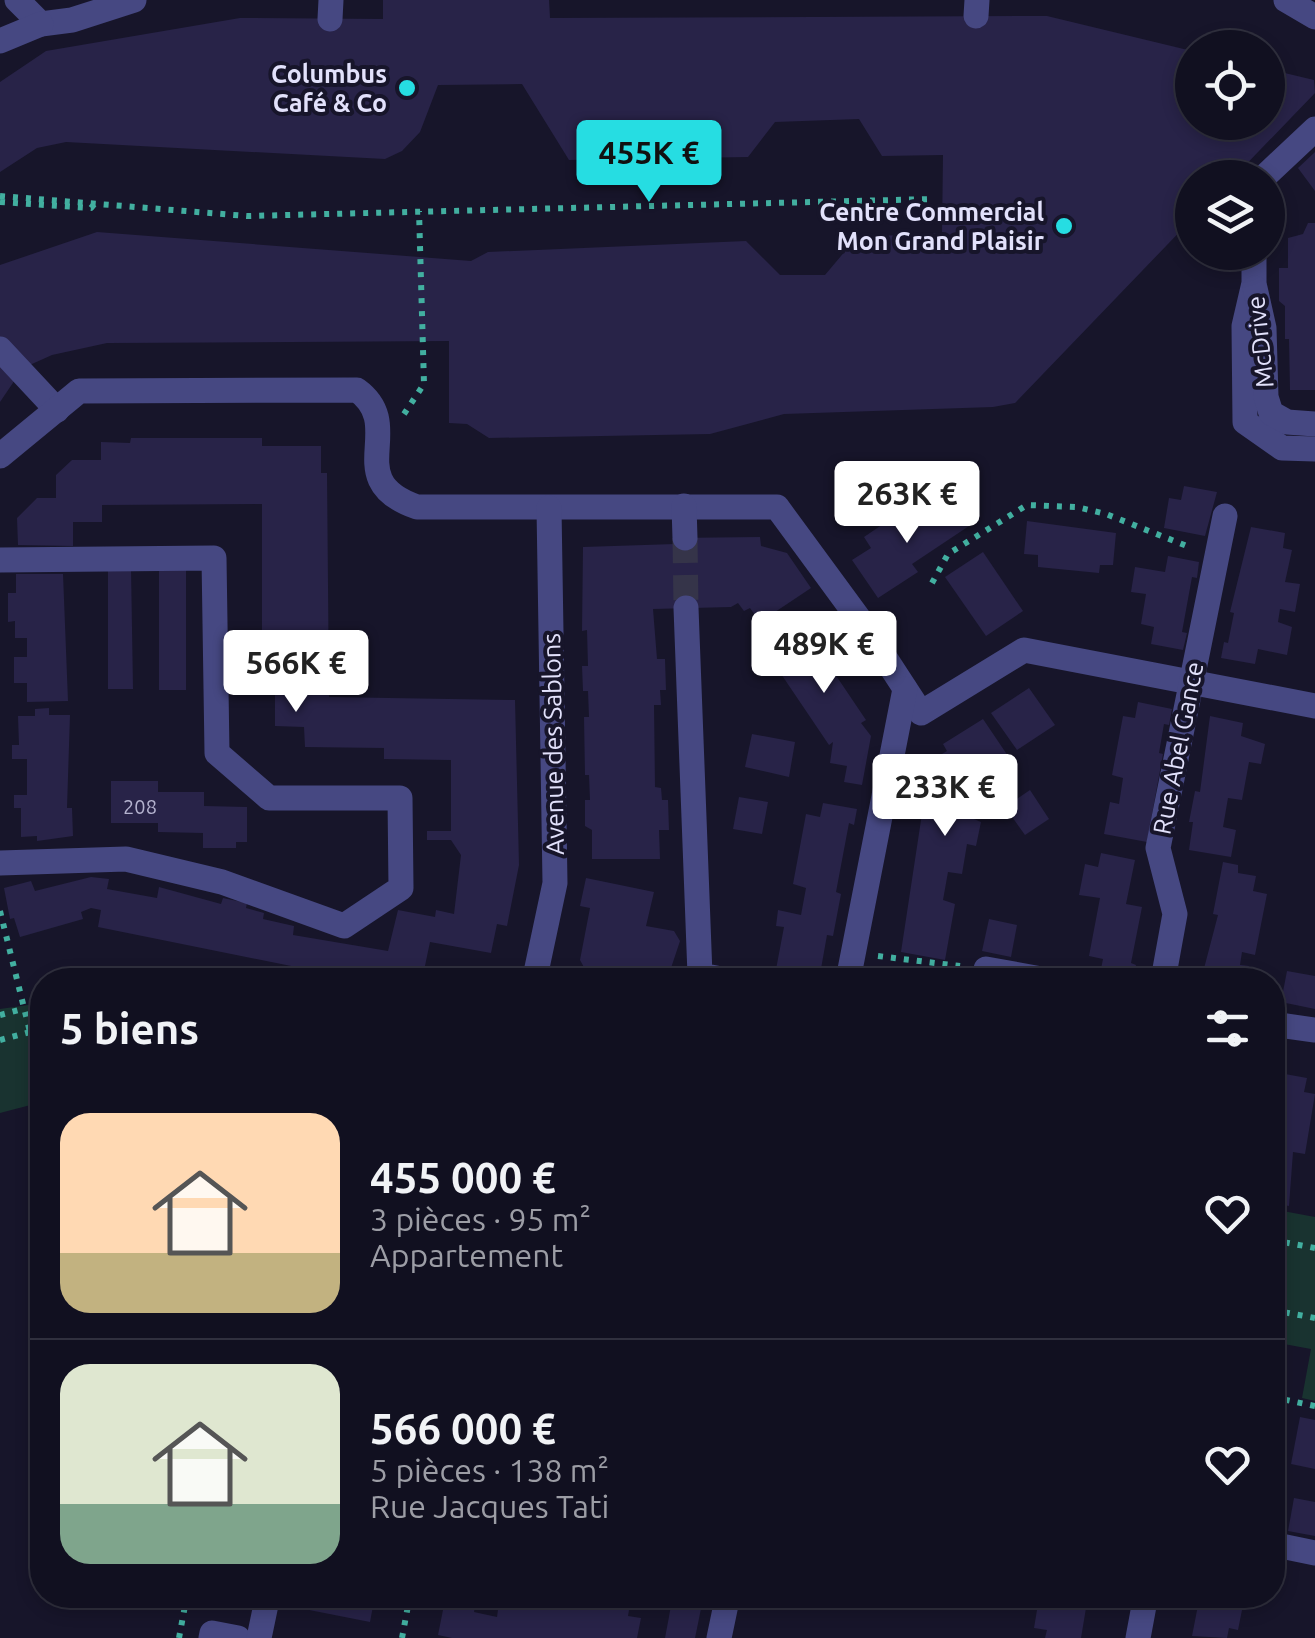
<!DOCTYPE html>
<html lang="fr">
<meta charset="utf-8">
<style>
:root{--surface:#111020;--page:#1e1e2d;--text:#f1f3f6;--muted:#9c9da5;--line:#30303e;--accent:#26dde2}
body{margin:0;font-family:Ubuntu,sans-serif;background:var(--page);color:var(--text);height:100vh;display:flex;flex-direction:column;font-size:38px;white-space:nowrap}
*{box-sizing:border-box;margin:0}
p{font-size:32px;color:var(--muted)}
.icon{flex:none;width:55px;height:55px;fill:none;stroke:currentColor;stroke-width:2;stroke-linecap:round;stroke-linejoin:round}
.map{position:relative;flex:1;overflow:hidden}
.side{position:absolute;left:30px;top:968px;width:1255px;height:640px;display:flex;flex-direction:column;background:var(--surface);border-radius:40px;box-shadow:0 5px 15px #0003,0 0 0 2px var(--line)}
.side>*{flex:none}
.buttons{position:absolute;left:1175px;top:30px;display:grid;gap:20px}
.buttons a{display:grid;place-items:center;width:110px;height:110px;border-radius:50%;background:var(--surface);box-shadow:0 5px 15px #0003,0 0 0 2px var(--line);font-size:50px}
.price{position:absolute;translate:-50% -85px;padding:0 22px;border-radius:10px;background:#fff;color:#222;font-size:32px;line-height:65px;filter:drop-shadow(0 2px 5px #0008)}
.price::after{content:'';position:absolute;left:50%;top:60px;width:30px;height:22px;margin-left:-15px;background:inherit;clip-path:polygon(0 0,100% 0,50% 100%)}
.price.active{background:var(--accent);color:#111}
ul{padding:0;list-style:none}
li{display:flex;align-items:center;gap:30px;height:250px;padding:0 30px}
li+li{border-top:2px solid var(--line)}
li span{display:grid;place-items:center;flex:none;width:280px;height:200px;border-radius:30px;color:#555}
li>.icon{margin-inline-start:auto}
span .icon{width:120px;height:120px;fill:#fffc;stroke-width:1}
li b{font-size:42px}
h2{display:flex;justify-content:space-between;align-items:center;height:120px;padding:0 30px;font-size:42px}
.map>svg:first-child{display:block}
.green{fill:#193330}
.building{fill:#282348}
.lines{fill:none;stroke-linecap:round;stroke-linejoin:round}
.minor-tunnel{stroke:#353449;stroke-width:25;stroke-dasharray:25 12;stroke-linecap:butt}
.path{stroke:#42afa0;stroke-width:6;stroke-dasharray:5 8;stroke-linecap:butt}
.minor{stroke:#464882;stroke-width:25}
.poi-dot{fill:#26dde2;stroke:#17152a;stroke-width:4}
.labels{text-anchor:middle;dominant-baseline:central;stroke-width:8;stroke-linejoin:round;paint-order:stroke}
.number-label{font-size:20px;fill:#b4b2ce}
.poi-label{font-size:25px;font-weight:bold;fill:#e2e1fb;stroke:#17152a;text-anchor:end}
.street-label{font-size:25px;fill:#e2e1fb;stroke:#17152a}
</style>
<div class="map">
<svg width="1315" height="1638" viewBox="0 0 1315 1638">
<rect width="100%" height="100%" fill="#17152a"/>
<!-- green -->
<g class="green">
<path d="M42 1003V1102L0 1113V1009Z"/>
<path d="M1272 1209 1315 1217V1401L1302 1398 1311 1349 1273 1342Z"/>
</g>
<!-- building -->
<g class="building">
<path d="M383 0H549L550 18 1047 16 1192 51V122H1268V69L1314 80 1315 93 1233 178H1192V219L1015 403 993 407 784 414 710 434 489 438 467 424 449 423V341L107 343 52 355 23 368 0 402V265L97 232 471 261 488 252 746 241 780 275H825L857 237 942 233 943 155 882 156 859 119 775 122 748 157 569 160 522 84 438 85 420 132 402 151 385 159 66 142 37 148 0 172V82L46 51 240 18 383 19Z"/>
<path d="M1315 152V191L1298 168Z"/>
<path d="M1308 223H1315V390H1290L1289 339H1285V306L1279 301V268H1288V238L1303 234Z"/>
<path d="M131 438H262V446H321V473H327L329 697 515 700 519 865 507 926 497 924 491 953 430 942 422 980H298L301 968 98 927 101 910 91 908 81 912 83 919 20 937 14 918 10 919 4 888 31 881 35 891 91 877 109 879 107 889 157 898 159 887 221 904 223 898 247 903 246 908 264 913 263 919 294 926 293 935 388 951 398 910 435 917 436 910 454 914 461 855 451 840H427V831H451V760L384 759V748L305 747 304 727 275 726V648L262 647V504L102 505V522H73V546L18 545 17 518 37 498H56V475L72 460H101V442L130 443Z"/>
<path d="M1184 486 1217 492 1205 536 1164 528 1169 498 1181 500Z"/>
<path d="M953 497 972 524 912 564 918 572 878 598 852 560 871 548 864 537 895 516 905 528Z"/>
<path d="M1027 521 1116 533 1113 565H1100L1099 573 1038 567V555L1024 554Z"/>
<path d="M1251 527 1285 533 1283 548 1292 550 1285 582 1300 584 1295 612 1280 609 1278 622 1292 627 1287 655 1258 649 1255 664 1221 658 1224 642 1228 643 1234 613 1230 612Z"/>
<path d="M760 537 761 546 787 553 811 588 760 622 750 608 744 611 738 603 731 607 653 609 657 659H665L666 690H660L661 705H654L655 787 661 788 662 800H668L669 830H659L660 859H592V830L585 826V800H590L589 775H585L584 717H589L588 691H583L582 666H588L587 630 582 631 583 547 675 544 674 538Z"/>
<path d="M983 552 1023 611 986 636 945 577Z"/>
<path d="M1168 556 1199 562 1197 578 1192 577 1182 632 1187 633 1183 650 1151 644 1154 627 1141 624 1146 594 1131 592 1135 567 1165 572Z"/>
<rect x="159" y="567" width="27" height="123"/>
<path d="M108 568H131L133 689H108Z"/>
<path d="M16 574H63L68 701 27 702V683H14V657H27V638H15V621L8 622V593H16Z"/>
<path d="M811 611 824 631 812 640 866 720 861 723 871 736 862 785 844 782 847 766 830 763 833 742 829 745 775 665 784 659 771 639Z"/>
<path d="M1029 688 1055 725 1017 750 991 713Z"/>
<path d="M1138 702 1172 709 1169 725 1164 724 1159 753 1163 754 1147 842 1104 834 1110 802 1119 804 1123 778 1112 775 1123 716 1135 718Z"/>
<path d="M49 708V715H70L67 808H72L73 836 37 841V836L21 837V808H14V795H27V759H12V745H19L18 716H35V709Z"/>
<path d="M1210 716 1243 723 1241 736 1265 744 1261 764 1249 762 1242 800 1228 798 1223 827 1236 830 1231 857 1189 850 1193 822H1189L1195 791 1200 792Z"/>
<path d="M983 719 1008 756 960 783 955 811 981 822 976 846 967 844 962 874 948 872 943 900 955 904 945 960 901 952 930 761 947 751 943 744Z"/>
<path d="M752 734 795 742 789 777 745 767Z"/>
<path d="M111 781H158V792H204V806L247 807V842H236V848H203V833L158 832V823H111Z"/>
<path d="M1030 790 1049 819 1025 835 1005 807Z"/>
<path d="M739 797 768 802 762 834 733 829Z"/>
<path d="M823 803 857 809 854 825 849 823 836 892 841 894 833 936 827 935 819 980H774L784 927 776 926 778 910 801 915 806 888 793 884 806 814 820 817Z"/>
<path d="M1101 853 1135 860 1126 904 1142 907 1131 963 1136 965 1133 980 1100 974 1103 959 1089 956 1100 898 1079 895 1085 864 1098 867Z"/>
<path d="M1223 862 1238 865V873L1256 876 1253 891 1267 894 1255 955 1242 952 1240 965 1249 966 1246 980H1201L1218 915 1213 914Z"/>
<path d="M586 878 654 892 646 926 674 931 680 941 667 980H624L586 971 580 960 590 908 580 906Z"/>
<path d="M989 919 1017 925 1011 957 982 951Z"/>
<path d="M894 967 937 976 936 980H892Z"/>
<path d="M1287 971 1315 976V1009L1281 1002Z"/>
<path d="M1274 1072 1307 1078 1304 1092 1315 1094 1305 1154 1293 1152 1289 1206 1272 1203Z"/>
<path d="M1300 1417 1315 1420V1469L1291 1464Z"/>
<path d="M1294 1498 1315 1502V1536L1288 1531Z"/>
<path d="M291 1595H375L370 1622 289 1606Z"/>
<path d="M446 1595H477L474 1612 497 1617 500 1595H544L543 1600 573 1606 575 1600 601 1604 600 1609 607 1610H629L628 1616 641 1618 637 1638H452L438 1635Z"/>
<path d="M673 1595 703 1599 695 1638H665Z"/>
<path d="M1053 1595H1096L1093 1609 1086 1608 1081 1638H1045L1047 1630 1034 1628 1039 1598 1052 1601Z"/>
<path d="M1200 1595H1245L1238 1630 1229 1628 1227 1638 1192 1636Z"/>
</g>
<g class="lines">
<!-- minor-tunnel -->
<path class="minor-tunnel" d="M685 538 686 608"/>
<!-- path -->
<g class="path">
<path d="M0 196 247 216 934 199"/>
<path d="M0 202 91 208 96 202"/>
<path d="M404 414 424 384 419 211"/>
<path d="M932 583 948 554 1027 505 1077 507 1106 514 1192 548"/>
<path d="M0 911 30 1032"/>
<path d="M878 956 960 966"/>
<path d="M0 1015 23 1009"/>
<path d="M0 1040 30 1032 42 1035"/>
<path d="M1272 1240 1315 1248"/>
<path d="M1272 1310 1315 1318"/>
<path d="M1272 1397 1315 1406"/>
<path d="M179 1638 187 1595"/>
<path d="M402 1638 410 1595"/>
</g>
<!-- minor -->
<g class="minor">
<path d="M17 0 41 24 72 20 134 0"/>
<path d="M1286 0 1315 17"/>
<path d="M976 16 977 0"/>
<path d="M330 19 331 0"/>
<path d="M0 41 41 24"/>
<path d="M1263 178 1315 129"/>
<path d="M1254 252V283L1244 326 1245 422 1282 448 1315 449"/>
<path d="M1255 288 1264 328 1266 397 1271 413 1287 422 1315 424"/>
<path d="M0 349 57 410"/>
<path d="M0 456 79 391 357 390C408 427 339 480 417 507H777L865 627 921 713 1024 650 1315 706"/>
<path d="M684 506 685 538"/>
<path d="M0 560 214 558 217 753 269 798H400L401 888 344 926 222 882 126 859 0 863"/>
<path d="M686 608 700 975 727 980"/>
<path d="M986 969 1047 980"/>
<path d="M535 977 555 883 549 508"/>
<path d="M848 980 905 689"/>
<path d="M1163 980 1175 914 1158 848 1225 516"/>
<path d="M1272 1024 1315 1030"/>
<path d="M1281 1546 1315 1553"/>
<path d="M211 1638 212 1633 238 1638"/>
<path d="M259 1638 268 1595"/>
<path d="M719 1638 728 1595"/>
<path d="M1138 1638 1146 1595"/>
</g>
</g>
<!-- markers -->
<g class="poi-dot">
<circle cx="407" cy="88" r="10"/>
<circle cx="1064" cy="226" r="10"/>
</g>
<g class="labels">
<!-- number labels -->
<g class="number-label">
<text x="140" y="806">208</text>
</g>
<!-- poi labels -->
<g class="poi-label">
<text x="387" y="74">Columbus<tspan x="387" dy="29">Café &amp; Co</tspan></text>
<text x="1044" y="212">Centre Commercial<tspan x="1044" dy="29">Mon Grand Plaisir</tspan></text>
</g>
<!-- street labels -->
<g class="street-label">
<text transform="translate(1260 342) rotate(-96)">McDrive</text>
<text transform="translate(553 744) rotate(-91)">Avenue des Sablons</text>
<text transform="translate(1178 748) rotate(-79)">Rue Abel Gance</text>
</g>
</g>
</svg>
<div class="buttons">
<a><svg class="icon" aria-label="locate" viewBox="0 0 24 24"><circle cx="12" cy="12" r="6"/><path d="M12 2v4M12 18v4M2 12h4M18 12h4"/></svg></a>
<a><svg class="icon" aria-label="layers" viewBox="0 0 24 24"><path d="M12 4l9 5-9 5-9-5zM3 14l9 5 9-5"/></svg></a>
</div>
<b class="price active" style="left:649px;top:205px">455K €</b>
<b class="price" style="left:907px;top:546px">263K €</b>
<b class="price" style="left:824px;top:696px">489K €</b>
<b class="price" style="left:296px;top:715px">566K €</b>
<b class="price" style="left:945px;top:839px">233K €</b>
<section class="side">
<h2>5 biens<svg class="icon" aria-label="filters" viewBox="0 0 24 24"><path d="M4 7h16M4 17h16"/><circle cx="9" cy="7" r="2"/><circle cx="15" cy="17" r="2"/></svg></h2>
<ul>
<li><span style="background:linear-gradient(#ffd9b3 70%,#c2b280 0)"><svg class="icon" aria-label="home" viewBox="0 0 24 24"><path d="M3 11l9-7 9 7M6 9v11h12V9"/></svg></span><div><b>455 000 €</b><p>3 pièces · 95 m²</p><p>Appartement</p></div><svg class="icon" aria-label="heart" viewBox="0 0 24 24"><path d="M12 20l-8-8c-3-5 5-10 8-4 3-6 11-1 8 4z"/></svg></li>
<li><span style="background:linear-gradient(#dfe7d0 70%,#7fa58c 0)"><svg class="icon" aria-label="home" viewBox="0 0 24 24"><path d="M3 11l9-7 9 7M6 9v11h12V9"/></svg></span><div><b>566 000 €</b><p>5 pièces · 138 m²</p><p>Rue Jacques Tati</p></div><svg class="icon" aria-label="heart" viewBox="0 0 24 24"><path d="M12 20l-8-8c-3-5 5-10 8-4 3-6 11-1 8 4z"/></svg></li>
</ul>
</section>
</div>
